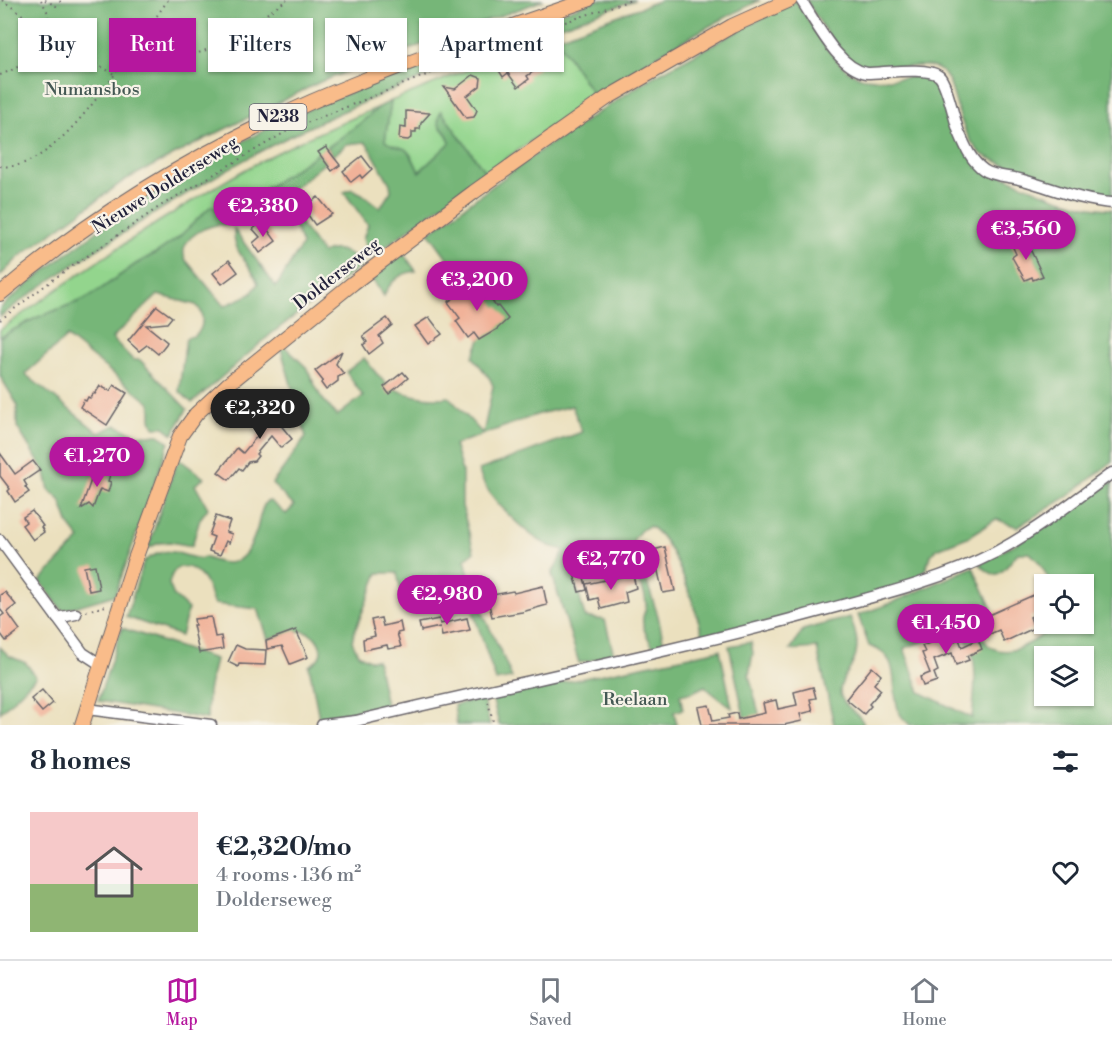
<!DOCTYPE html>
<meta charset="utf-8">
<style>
:root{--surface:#fff;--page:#f6f6f7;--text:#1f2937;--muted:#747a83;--line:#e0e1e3;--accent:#b5179e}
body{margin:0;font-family:"Libre Bodoni",serif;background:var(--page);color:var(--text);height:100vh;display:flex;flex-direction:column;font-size:22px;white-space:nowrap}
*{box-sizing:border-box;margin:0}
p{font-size:20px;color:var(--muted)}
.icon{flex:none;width:33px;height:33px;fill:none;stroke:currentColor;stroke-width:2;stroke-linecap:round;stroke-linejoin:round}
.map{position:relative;height:725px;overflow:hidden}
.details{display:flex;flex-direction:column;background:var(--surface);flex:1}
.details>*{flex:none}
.guide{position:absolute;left:18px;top:18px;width:600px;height:54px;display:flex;gap:12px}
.controls{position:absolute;left:1034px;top:574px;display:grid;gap:12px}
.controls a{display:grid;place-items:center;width:60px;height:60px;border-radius:0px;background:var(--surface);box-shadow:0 2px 4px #0004;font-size:30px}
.price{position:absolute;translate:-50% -51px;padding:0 14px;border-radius:21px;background:var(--accent);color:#fff;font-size:20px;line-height:39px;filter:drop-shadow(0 2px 3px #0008)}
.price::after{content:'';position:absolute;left:50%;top:36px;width:18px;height:14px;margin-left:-9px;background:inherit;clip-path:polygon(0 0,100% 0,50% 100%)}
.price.current{background:#222;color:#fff}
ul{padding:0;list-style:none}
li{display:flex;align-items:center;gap:18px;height:150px;padding:0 30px}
li span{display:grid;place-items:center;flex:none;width:168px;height:120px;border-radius:0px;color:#555}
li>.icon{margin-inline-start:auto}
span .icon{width:72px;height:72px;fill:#fffc;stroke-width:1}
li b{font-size:26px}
h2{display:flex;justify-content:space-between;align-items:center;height:72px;padding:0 30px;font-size:26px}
.tag{padding:0 21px;border-radius:0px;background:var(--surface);box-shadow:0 2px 4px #0004;font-size:21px;line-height:54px}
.tag.current{background:var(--accent);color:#fff}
.menu{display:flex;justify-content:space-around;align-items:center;height:84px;border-top:2px solid var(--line);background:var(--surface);font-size:16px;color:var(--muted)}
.menu a{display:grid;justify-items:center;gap:3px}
.menu .current{color:var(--accent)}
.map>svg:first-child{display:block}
.green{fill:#93d58d;stroke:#5a7c64;stroke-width:1.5}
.forest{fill:#76b678;stroke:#4c6c5a;stroke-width:1.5;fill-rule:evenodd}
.building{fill:#f1b299}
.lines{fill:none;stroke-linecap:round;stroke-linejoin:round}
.minor-casing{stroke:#686469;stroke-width:13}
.major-casing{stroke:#686469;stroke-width:16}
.path{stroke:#686469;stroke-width:2;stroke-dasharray:1.5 4.5;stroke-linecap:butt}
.minor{stroke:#fff;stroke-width:10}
.major{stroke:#f9bc8a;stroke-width:14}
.labels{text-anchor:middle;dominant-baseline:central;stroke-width:4.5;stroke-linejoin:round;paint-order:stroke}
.shield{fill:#f7f3e8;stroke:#62616f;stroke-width:1.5}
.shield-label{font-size:16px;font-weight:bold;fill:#22223b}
.park-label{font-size:18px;fill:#445854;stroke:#f7f3e8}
.street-label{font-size:18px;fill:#22223b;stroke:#f7f3e8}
</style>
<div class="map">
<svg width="1112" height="725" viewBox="0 0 1112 725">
<rect width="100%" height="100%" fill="#f7f3e8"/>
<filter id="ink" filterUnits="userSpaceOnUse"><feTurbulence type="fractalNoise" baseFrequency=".0167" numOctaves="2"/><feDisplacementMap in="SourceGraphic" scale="12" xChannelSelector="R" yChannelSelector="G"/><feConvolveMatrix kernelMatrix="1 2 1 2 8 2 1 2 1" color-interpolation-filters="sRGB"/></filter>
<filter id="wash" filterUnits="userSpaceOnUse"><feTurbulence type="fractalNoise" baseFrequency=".008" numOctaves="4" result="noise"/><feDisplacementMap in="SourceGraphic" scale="24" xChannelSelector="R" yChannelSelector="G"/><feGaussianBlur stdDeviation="1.35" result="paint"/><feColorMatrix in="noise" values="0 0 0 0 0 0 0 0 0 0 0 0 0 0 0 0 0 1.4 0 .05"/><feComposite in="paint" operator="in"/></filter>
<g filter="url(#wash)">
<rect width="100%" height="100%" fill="#ebe0be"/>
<!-- green -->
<g class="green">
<path d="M556 38 594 96 486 173 441 111C432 129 448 128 450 143L419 172C415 164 412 153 403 149 396 146 391 146 385 141L391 101 457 74Z"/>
<path d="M379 107 363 121 335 142 224 216 212 206 210 207 178 238 156 253 136 264 98 291 85 299 36 318 0 337V330C77 274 156 221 239 173 284 147 332 127 379 107Z"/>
</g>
<!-- forest -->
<g class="forest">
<path d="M0 0H544L322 81 217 133 125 180 19 257 0 276Z"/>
<path d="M597 0H635C524 39 412 78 305 129 241 159 180 197 120 235 79 261 38 287 0 317V308C89 231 189 165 296 115 323 102 352 92 380 81 452 52 524 26 597 0Z"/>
<path d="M661 0H760C703 28 647 60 594 96L556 38Z"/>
<path d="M796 0C810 21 836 72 861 77 882 82 908 77 930 75L937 80C947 105 951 135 970 156 973 160 980 163 985 166 1018 184 1074 209 1112 209V462L1067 497 1017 527 996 519 970 536 937 549 931 555 926 568 916 579 880 593 800 616 703 636C695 608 675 539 649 526L641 530 633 540 658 616 664 644 653 647C648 637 641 628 643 617 644 612 647 608 646 603 645 582 624 563 603 561 593 560 581 566 572 569L585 617 605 620 614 655 579 663 552 574 564 550C559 548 554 548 550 546 528 537 482 493 479 470L582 432 572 406 539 414 454 445 462 471V506L474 552 465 559 472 589 404 606 397 573H378L354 633 352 641 358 654 369 660H377L386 705 319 718 309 666C312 664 315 662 317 660 327 649 315 632 302 631 291 631 279 636 268 639L258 609 214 604C210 598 210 591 207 585 197 566 175 556 169 584L174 596 188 609 181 636 126 617 144 561C171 544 173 554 200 559L204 557C235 571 247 560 257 529 260 519 260 510 266 502L270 501 286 514 294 506 272 484 306 437 281 349 284 346 306 367 321 397 337 416 363 396 346 372 364 358C371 366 377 376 386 383 401 396 431 400 449 397L483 434 493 386 490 379 473 357 493 308 492 303 460 261 451 263 429 233 544 148 649 79Z"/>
<path d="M806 0H1112V197C1067 197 1024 173 983 155 955 133 957 81 941 71 930 64 918 66 906 67 893 67 877 71 865 68 841 62 819 20 806 0Z"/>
<path d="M391 101 385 141C391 146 398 146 405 149 412 153 415 165 419 172L450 143C448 127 433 130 441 111L486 173 371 257 363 239 368 225 344 192 352 189 362 194 380 208 391 191 390 184 369 147 365 142 347 144 333 156 327 148 363 121 379 107Z"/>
<path d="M319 153 326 162 282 198 322 253C341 245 348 253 363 264L271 334 192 403 179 391 186 338C187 338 194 336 195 335 205 329 204 311 196 305L158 295 112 338 133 360H140L187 409 173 434 164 427H154L151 419V404L67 337 25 374 99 433 116 425 137 435H159L169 442 115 595 64 610 61 609 40 581 80 539 69 525 60 500 49 490 45 472 17 427V404L0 376V337L36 318 85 299 98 291 136 264 156 253 178 238 210 207 212 206 225 216ZM264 205C285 209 296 225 302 245L276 287 234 229C233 257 251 261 258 284L251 294 224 306 185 259C177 238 210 222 227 225L224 220 235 212 242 220 246 215 251 214Z"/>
<path d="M403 253 416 271C400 273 390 281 384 296L371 278Z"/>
<path d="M179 459 204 478 195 485 208 508 200 519 192 546 170 542 159 543 148 548 172 476Z"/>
<path d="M1112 481V725H910C907 722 902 718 900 714 888 691 905 656 869 646L858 615 889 604 973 567 992 609 975 619C979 626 982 639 988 645 1008 661 1040 640 1052 624H1083V585H1052L1039 562 1030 553H1018C1004 568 999 586 980 564 1025 538 1072 514 1112 481ZM948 615C981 647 976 675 972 718L920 692 904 648 928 640 922 626ZM1044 657H1083V696H1044Z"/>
<path d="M481 609C491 632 503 654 512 678L496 681 473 611Z"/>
<path d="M850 617C857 635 861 648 851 667 846 675 840 682 840 692 841 707 861 712 864 725H834L817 648 790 650 803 630Z"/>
<path d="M122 628 215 659 208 691 207 719 98 701Z"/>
<path d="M751 642 753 653 749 675 762 725H746L729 646Z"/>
<path d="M0 647 9 656 26 663 36 677 0 713Z"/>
<path d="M720 650 732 708 711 692 705 686 693 692 680 695 683 709 674 712 677 725H499L492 697Z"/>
<path d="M483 699 490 725H457L454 705Z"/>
</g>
<g id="blocks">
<!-- building -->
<g class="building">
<path d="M535 60 540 67 527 76 529 79 518 87 508 73 503 77 498 69 506 63 510 69 517 64 522 70Z"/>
<path d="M473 75 481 78 480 86 467 96 477 110 474 117 466 118 444 87 455 89Z"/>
<path d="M406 111 430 113 421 123 420 129H416V132H412V137L408 140 399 139 400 127 406 128Z"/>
<path d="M326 147 340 165 332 171 318 152Z"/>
<path d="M362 156 372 169 362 178 360 175 351 182 343 171Z"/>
<path d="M291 192 302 207 294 214 282 198Z"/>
<path d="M318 197 332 214 315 225 303 208Z"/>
<path d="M262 222 276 241 260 253 253 243 260 237 253 229Z"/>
<path d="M1021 238 1026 251H1031L1043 276 1033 280 1032 277 1025 280 1012 257 1016 254 1011 243Z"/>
<path d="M229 260 238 272 222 284 213 273Z"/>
<path d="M479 281 496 307 498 306 508 319 496 330 479 340 474 333 468 338 456 321 460 318 448 302Z"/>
<path d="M157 306 172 317 167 323 146 325 167 342 166 344 158 354 147 345 139 351 128 341Z"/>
<path d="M429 317 442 334 428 344 415 326Z"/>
<path d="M387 318 392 325 379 336 383 343 369 354 363 345 367 342 363 336Z"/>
<path d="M342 351 336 364 344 374 338 377V381L326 390 321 383 323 381 315 371Z"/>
<path d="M403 372 408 378 389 394 384 387Z"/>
<path d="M114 385 127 393 107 425 80 407 84 400 86 401 88 397 90 398 94 393 95 394 100 386 110 391Z"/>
<path d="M278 399 289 414 279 423 292 439 281 448 271 436 256 454 258 456 254 461 248 462 242 470 239 468 229 480 218 472 237 448 243 453 262 430 261 429 269 422 261 414Z"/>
<path d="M0 453 15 474 33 461 40 470 24 481 27 486 25 487 29 492 15 502 8 491 10 489 0 476Z"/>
<path d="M96 470 110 475 108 481 111 482 108 492 100 489 93 508 89 504 81 509 92 477H94Z"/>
<path d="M32 511 43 526 41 527 44 532 33 540 22 525 26 522 23 517Z"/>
<path d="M216 516 230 521 226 532 232 534 229 543 226 541 220 555 209 551 214 537 209 535Z"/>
<path d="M665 547 675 591 663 593 653 550Z"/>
<path d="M579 556 587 590 579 592 570 559Z"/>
<path d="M95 565 99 589 89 591 84 567Z"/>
<path d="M629 575H633L636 588 625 592 627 602 601 609 598 598 590 600 586 584Z"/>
<path d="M543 586 547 605 522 612 492 617 487 596 513 591 514 593Z"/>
<path d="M5 592 16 605 7 612 20 630 6 641 0 633V617L4 614 0 609V595Z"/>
<path d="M1038 593 1044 611 1030 617 1034 628 1004 642 999 630 981 638 973 622Z"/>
<path d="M211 617 215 637 221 636 223 649 199 653 193 625H195L194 619Z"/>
<path d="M381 618 383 626 400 622 402 632 397 633 401 647 388 649 387 645 364 650 363 639 375 636 371 620Z"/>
<path d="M467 618 470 630 442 636 440 627 421 631 419 623 439 619 440 624Z"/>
<path d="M296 630 308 657 290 664 282 646 267 649 266 641Z"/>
<path d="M942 638 944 645 959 639 962 647 978 639 982 649 967 656 969 660 956 665 952 653 934 660 938 671 934 673 937 681 923 686 920 677 930 673 922 653 925 652 922 646Z"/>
<path d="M236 645 245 649 266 650 265 665 239 664 238 667 228 662Z"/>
<path d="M872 667 881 675 874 684 881 690 869 704 871 706 864 714 846 699Z"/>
<path d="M813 687 816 698 810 699 813 711 800 714 802 721 784 725H702L698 707 709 705 713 721 729 718 728 715 737 713 738 719 765 713 763 703 776 700 778 709 797 705 794 692Z"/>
<path d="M42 690 53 703 42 712 31 699Z"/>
</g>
</g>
</g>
<g filter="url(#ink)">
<use href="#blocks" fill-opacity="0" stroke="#686469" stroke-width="1.5"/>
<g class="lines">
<!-- minor casing -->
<g class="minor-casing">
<g id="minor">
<path d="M801 0C817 24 838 68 867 73 884 73 927 66 939 76 947 83 954 120 959 132 965 146 971 161 984 170 994 177 1011 176 1023 180 1053 188 1081 201 1112 203"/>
<path d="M0 540 83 653 100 664"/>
<path d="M57 618 76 614"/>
<path d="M87 709 211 725"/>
<path d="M322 725 356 721C504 685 655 656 802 616 867 598 936 583 996 552 1037 530 1074 501 1112 473"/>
</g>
</g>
<!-- major casing -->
<g class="major-casing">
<g id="major">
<path d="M0 294C93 215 200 151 311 102 401 63 495 32 588 0"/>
<path d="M82 725 134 562 180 436 196 414 227 385 353 283 474 192 607 98 732 26 790 0"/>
</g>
</g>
<!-- path -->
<g class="path">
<path d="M2 0 65 46 114 74"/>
<path d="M41 0 47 11 53 37"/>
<path d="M45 0 56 6 62 0"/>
<path d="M168 0 137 44C144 48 153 55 162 57 200 66 256 20 287 0"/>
<path d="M565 22 631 0"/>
<path d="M0 75C23 66 38 56 53 37"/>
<path d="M0 166C52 174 109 80 137 44"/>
<path d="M0 320 55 278 162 205 289 130 531 33"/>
<path d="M86 611 106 606"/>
<path d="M488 702 494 725"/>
</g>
<!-- minor -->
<use href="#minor" class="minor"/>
<!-- major -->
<use href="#major" class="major"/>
</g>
</g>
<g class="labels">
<!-- shield labels -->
<rect class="shield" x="249.5" y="104" width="57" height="26" rx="4.5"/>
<g class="shield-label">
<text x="278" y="117">N238</text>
</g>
<!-- park labels -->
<g class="park-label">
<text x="92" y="89">Numansbos</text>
<text x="635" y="699">Reelaan</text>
</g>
<!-- street labels -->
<g class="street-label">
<text transform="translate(165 185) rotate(-32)">Nieuwe Dolderseweg</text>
<text transform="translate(337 274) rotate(-38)">Dolderseweg</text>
</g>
</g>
</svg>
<div class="controls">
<a><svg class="icon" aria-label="locate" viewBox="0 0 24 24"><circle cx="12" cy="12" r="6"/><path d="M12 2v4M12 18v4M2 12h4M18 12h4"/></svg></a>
<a><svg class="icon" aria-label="layers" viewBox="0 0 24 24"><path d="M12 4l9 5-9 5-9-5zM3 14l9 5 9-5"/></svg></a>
</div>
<b class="price" style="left:263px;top:238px">€2,380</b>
<b class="price" style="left:1026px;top:261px">€3,560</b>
<b class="price" style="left:477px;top:312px">€3,200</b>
<b class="price current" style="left:260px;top:440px">€2,320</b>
<b class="price" style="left:97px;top:488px">€1,270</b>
<b class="price" style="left:611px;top:591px">€2,770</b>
<b class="price" style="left:447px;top:626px">€2,980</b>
<b class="price" style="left:946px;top:655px">€1,450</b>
<div class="guide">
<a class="tag">Buy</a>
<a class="tag current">Rent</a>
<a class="tag">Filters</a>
<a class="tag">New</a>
<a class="tag">Apartment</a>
</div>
</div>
<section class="details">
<h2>8 homes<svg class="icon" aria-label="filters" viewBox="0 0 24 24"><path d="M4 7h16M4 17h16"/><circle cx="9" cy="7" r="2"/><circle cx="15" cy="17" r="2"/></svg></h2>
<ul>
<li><span style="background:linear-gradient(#f6c9c9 60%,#8fb573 0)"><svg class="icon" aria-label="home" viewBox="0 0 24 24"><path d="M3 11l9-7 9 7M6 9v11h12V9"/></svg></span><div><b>€2,320/mo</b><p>4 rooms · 136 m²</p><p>Dolderseweg</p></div><svg class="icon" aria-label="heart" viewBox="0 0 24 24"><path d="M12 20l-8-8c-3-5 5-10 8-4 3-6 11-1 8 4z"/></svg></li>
</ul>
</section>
<nav class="menu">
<a class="current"><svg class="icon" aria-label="map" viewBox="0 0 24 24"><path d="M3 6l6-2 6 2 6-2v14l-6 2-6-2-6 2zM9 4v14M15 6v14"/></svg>Map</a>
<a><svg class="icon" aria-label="saved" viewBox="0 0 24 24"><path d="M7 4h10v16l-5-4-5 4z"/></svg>Saved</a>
<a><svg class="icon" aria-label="home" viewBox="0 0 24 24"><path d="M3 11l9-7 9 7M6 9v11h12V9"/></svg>Home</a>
</nav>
